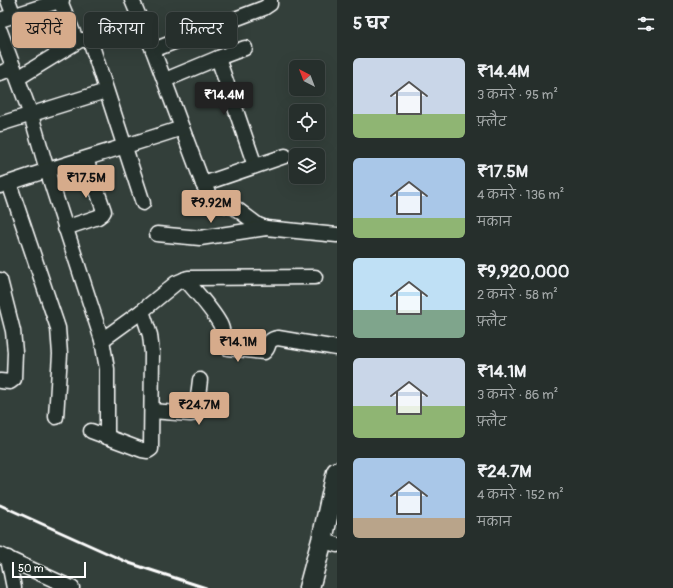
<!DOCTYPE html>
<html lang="hi">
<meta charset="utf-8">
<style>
:root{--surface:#262f2c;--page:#323b38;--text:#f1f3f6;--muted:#a4a9a9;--line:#424a48;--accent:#d6ab8b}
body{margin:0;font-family:Pangolin,"Playpen Sans Deva",sans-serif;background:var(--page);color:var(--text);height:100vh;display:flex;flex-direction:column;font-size:15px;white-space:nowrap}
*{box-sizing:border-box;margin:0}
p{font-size:13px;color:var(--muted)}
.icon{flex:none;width:22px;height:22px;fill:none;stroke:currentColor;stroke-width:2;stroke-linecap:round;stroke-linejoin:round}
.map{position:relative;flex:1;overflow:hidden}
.details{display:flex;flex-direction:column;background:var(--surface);width:336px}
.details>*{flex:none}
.banner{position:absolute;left:12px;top:12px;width:265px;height:36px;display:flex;gap:8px}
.needle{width:26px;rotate:318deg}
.fabs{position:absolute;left:289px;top:60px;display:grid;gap:8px}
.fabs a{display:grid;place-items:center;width:36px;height:36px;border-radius:6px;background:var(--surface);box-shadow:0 4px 16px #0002,0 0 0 1px var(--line);font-size:20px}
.scale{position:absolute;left:12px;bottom:10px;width:74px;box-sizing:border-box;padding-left:4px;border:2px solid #fff;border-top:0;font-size:11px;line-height:14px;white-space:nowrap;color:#fff;-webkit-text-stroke:3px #26332d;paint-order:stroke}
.price{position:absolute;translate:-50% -34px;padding:0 9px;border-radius:4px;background:var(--accent);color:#111;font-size:13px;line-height:26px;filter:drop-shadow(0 1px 2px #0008)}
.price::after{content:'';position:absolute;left:50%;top:24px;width:12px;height:9px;margin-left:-6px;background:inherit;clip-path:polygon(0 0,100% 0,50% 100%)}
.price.current{background:#222;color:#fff}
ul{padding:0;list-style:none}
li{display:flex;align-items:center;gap:12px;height:100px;padding:0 16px}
li span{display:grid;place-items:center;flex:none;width:112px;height:80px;border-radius:6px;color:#555}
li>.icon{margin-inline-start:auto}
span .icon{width:48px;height:48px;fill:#fffc;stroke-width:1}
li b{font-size:17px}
h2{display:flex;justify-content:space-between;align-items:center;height:48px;padding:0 16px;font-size:17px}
.chip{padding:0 14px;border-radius:6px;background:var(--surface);box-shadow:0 4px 16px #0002,0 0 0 1px var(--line);font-size:14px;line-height:36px}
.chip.current{background:var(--accent);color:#111}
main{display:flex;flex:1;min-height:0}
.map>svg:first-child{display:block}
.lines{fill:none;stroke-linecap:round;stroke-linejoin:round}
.minor-casing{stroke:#fff;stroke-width:17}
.highway-casing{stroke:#fff;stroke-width:23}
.minor{stroke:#26332d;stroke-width:14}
.highway{stroke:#26332d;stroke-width:20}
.rail{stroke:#fff;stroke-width:3}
</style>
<main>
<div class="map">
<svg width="337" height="588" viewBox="0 0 337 588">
<rect width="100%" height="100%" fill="#333f3a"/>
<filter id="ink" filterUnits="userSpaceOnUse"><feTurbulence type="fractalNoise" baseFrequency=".025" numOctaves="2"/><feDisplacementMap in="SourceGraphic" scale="8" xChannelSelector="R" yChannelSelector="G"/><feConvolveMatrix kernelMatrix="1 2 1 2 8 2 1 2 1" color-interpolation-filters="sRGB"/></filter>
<g filter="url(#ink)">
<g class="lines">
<!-- minor casing -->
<g class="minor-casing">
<g id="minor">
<path d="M8 0 14 16"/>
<path d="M132 0 153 50 264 8 270 4V0"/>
<path d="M60 1 77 42"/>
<path d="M0 20 62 0"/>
<path d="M0 31 31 115 47 170 102 340 107 369V437"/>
<path d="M218 58 255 166"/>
<path d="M0 73 14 68"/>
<path d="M18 78 80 40H88L91 43 143 203"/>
<path d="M165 80 218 58 245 48"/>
<path d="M0 124 106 91"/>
<path d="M182 128 203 184 213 202 234 207 258 225 266 228 337 235"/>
<path d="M9 183 58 328 60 354 56 417"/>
<path d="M203 184 285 156"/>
<path d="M0 186C60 165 122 148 182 128L153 50"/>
<path d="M65 228 98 217 102 214 104 211 86 159"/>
<path d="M157 234 200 238 266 228"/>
<path d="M185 279C196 292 212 309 220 324 224 331 223 342 228 348L264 352C271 347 265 340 278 338L337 348"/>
<path d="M0 280 13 331 15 352 14 379 10 382 0 381"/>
<path d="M102 340 142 311 176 283 188 278 315 277"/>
<path d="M152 411 190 414 196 413 200 380"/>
<path d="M91 431 142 450 148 451 151 449 152 353 150 335 142 311"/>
<path d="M322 540 337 545"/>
<path d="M0 555 72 588"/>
<path d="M8 558 14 588"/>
</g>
</g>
<!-- highway casing -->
<g class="highway-casing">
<path id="highway" d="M309 588 322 540 337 472"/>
</g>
<!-- minor -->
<use href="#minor" class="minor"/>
<!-- highway -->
<use href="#highway" class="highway"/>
<!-- rail -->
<path class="rail" d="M0 505 129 563 206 588"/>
</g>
</g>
</svg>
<div class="fabs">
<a><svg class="needle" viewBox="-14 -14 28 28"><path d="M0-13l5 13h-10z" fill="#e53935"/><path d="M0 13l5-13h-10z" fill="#a4a9a9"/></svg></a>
<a><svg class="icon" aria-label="locate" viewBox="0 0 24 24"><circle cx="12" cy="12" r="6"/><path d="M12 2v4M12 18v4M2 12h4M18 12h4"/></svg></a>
<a><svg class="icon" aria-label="layers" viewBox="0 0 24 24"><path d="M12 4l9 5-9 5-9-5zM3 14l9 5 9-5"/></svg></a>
</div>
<div class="scale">50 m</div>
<b class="price current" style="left:224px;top:116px">₹14.4M</b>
<b class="price" style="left:86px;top:199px">₹17.5M</b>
<b class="price" style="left:211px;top:224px">₹9.92M</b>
<b class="price" style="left:238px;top:363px">₹14.1M</b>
<b class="price" style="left:199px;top:426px">₹24.7M</b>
<div class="banner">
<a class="chip current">खरीदें</a>
<a class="chip">किराया</a>
<a class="chip">फ़िल्टर</a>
</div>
</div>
<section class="details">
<h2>5 घर<svg class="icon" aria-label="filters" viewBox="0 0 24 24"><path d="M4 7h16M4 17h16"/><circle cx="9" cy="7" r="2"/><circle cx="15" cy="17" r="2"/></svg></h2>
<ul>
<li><span style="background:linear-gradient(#c9d6e8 70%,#8fb573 0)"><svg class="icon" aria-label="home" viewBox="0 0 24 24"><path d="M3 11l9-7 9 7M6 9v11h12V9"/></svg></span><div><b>₹14.4M</b><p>3 कमरे · 95 m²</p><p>फ़्लैट</p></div></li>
<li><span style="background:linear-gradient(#a9c7e8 75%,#8fb573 0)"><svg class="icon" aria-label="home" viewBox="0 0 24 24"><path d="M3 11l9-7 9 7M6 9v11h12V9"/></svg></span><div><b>₹17.5M</b><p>4 कमरे · 136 m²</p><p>मकान</p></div></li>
<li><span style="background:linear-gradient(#bfe0f5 65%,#7fa58c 0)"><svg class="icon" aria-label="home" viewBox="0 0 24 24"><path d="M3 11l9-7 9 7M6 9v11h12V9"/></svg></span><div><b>₹9,920,000</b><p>2 कमरे · 58 m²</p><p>फ़्लैट</p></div></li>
<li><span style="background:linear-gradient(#c9d6e8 60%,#8fb573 0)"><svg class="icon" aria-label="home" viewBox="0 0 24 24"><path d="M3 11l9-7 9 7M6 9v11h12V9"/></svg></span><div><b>₹14.1M</b><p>3 कमरे · 86 m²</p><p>फ़्लैट</p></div></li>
<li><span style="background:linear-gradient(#a9c7e8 75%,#b9a48a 0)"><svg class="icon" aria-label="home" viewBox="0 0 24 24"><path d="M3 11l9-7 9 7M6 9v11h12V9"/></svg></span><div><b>₹24.7M</b><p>4 कमरे · 152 m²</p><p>मकान</p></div></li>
</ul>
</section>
</main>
